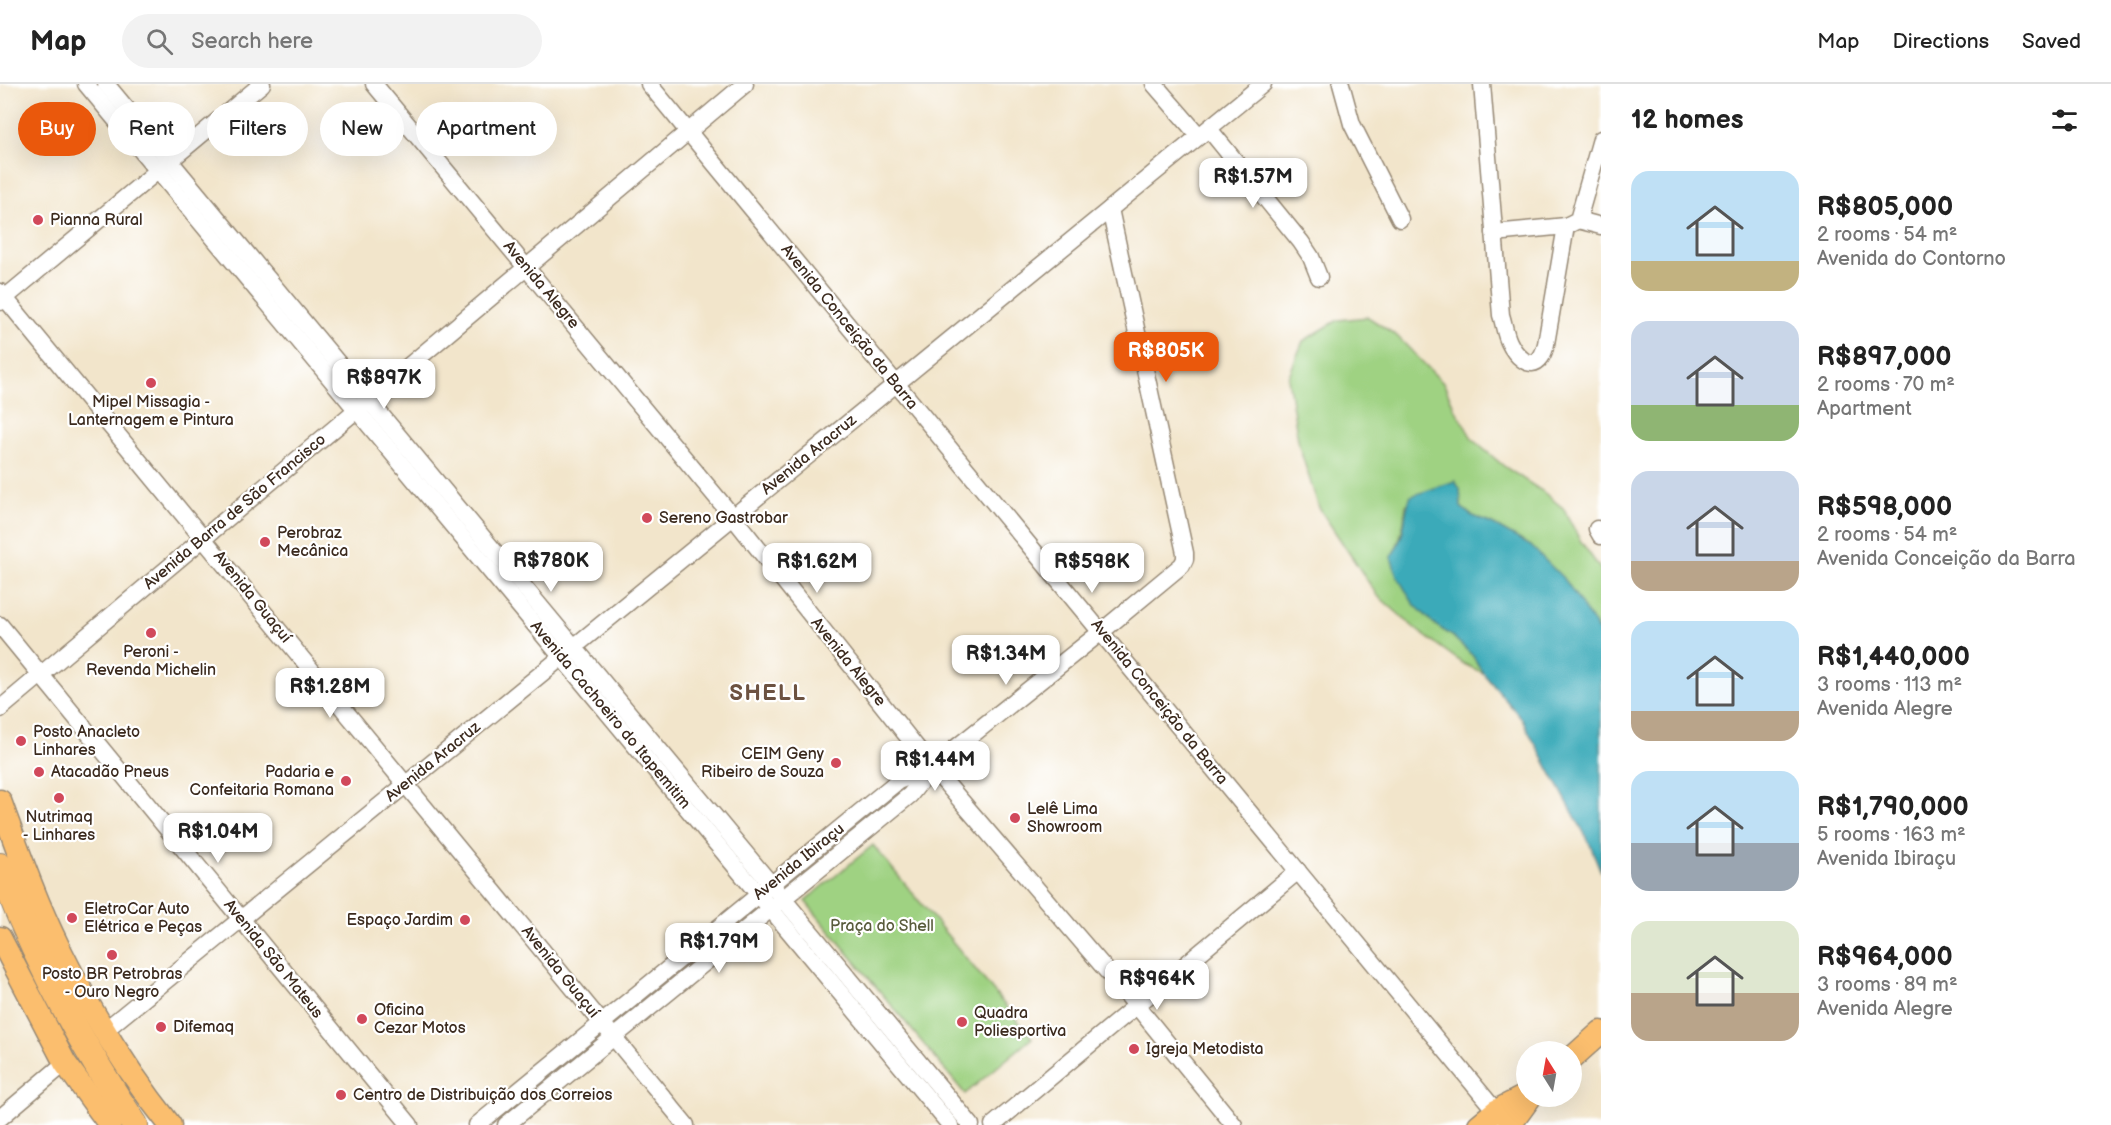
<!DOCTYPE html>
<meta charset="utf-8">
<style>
:root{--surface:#fff;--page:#f2f2f2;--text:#222;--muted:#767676;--line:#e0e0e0;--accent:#ea580c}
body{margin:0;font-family:"Balsamiq Sans",sans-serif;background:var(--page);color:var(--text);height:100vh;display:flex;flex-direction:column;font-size:22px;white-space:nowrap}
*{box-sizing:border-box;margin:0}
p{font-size:20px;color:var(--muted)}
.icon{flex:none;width:33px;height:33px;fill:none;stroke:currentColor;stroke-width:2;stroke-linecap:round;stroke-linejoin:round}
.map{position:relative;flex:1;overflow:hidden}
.side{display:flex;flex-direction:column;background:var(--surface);width:510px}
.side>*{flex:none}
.top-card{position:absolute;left:18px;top:18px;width:570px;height:54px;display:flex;gap:12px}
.needle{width:39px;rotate:349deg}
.tools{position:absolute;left:1516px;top:957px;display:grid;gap:12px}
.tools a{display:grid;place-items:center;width:66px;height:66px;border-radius:50%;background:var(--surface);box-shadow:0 6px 24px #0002;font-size:30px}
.price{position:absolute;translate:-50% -51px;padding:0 14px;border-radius:12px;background:#fff;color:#222;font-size:20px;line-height:39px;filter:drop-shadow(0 2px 3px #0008)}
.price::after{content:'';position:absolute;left:50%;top:36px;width:18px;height:14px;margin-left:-9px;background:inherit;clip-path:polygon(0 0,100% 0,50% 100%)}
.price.active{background:var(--accent);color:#fff}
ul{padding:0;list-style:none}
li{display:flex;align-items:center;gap:18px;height:150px;padding:0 30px}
li span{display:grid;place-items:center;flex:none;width:168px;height:120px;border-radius:18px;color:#555}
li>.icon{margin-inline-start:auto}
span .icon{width:72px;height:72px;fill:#fffc;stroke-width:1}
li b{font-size:26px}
h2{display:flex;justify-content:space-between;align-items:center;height:72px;padding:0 30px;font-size:26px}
.chip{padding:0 21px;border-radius:27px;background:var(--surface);box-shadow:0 6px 24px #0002;font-size:21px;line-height:54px}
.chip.active{background:var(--accent);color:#fff}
header{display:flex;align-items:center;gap:36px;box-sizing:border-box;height:84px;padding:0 30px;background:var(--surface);border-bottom:2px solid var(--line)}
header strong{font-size:28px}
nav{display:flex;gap:33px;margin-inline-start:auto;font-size:21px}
.search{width:420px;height:54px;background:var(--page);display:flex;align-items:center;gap:15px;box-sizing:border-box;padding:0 21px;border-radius:33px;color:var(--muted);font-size:22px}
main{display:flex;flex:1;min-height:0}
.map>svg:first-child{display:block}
.green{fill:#9fd282;stroke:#6d7e50;stroke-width:1.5}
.water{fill:#3baab9;stroke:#3b6a6c;stroke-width:1.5}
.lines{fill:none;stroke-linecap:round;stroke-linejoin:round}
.minor-casing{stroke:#968874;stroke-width:19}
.major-casing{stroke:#968874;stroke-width:25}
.highway-casing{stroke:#968874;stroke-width:28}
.minor{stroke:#fff;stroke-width:16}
.major{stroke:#fbbe6e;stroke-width:22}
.highway{stroke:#fbbe6e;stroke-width:26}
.poi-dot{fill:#d1495b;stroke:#fff;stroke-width:2}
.labels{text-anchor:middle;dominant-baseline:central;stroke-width:4.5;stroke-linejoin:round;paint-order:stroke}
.poi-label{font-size:16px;fill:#3b2a1e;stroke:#fff;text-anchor:start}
.street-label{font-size:16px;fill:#3b2a1e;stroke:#fff}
.park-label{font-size:16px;fill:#595c3c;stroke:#fff}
.district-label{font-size:22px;font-weight:bold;letter-spacing:1.5px;fill:#6c5241;stroke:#fff}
</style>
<header>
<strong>Map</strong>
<div class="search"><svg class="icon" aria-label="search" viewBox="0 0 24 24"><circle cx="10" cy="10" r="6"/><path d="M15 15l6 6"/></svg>Search here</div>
<nav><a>Map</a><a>Directions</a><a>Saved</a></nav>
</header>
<main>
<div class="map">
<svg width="1601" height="1041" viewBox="0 0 1601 1041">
<rect width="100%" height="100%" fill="#fff"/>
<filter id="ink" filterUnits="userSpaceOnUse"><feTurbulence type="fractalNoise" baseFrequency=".0167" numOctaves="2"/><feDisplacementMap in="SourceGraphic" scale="12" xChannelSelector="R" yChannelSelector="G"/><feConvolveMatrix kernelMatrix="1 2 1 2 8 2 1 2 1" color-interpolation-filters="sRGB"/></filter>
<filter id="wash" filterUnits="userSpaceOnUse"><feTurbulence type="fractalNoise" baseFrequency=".008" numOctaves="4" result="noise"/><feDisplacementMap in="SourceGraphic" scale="24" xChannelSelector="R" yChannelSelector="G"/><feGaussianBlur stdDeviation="1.35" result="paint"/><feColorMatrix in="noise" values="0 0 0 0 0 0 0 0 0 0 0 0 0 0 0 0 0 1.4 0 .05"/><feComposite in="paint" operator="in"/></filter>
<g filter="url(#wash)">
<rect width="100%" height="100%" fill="#f2e5cb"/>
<!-- green -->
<g class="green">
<path d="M1368 233 1396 251 1444 300 1454 323 1473 356 1505 383 1542 407 1563 424 1580 456 1601 486V551L1579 519 1531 462 1494 441 1471 431 1461 423 1460 405 1442 401 1406 421C1404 441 1401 456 1391 474L1435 541 1451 551 1473 572 1483 589 1464 580 1418 547 1377 511 1319 424 1299 362 1288 294 1303 257 1338 236Z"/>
<path d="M873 761 1032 954 965 1010 805 817Z"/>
</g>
<!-- water -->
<path class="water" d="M1455 397 1460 405 1461 423 1471 431 1494 441 1531 462 1566 497 1601 551V788L1589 758 1521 634 1483 589 1473 572 1451 551 1435 541 1413 519 1397 492 1391 473C1396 465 1401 456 1403 446 1406 434 1405 424 1411 412Z"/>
</g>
<g filter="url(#ink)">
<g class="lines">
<!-- minor casing -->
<g class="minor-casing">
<g id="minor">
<path d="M86 0 950 1041"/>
<path d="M106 0 971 1041"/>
<path d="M374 0 733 433 932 683 1137 922 1234 1041"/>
<path d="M649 0 1503 1036"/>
<path d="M1154 0 1199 52"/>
<path d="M1341 0 1352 40 1400 135"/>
<path d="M1482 0 1501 231C1504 240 1505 250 1509 258 1514 269 1530 289 1541 273 1543 270 1545 264 1546 260L1566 142 1578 136 1601 55"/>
<path d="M1209 45 1301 158 1311 173 1319 193"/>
<path d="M1578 136 1601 142"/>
<path d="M1494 149 1566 142"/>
<path d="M0 208 686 1041"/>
<path d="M0 218 262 0"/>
<path d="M1597 445 1601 452"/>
<path d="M0 541 410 1041"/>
<path d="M0 625 745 0"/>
<path d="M104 947 1263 0"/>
<path d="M0 1034 65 979"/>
<path d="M477 1041 898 697 930 684"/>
<path d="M506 1041 910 711 932 683 1101 548 1182 481 1185 475V469L1110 125"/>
<path d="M993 1041 1298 787"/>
</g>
</g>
<!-- major casing -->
<g class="major-casing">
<g id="major">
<path d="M0 717C18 766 35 816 58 862 89 925 126 986 170 1041"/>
<path d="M0 854 65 979 110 1041"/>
<path d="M1572 974 1601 948"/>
<path d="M1479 1041 1496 1027 1527 1011"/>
<path d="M1510 1041 1531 1012"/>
</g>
</g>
<!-- highway casing -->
<g class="highway-casing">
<path id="highway" d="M0 782C34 874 81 960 135 1041"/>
</g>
<!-- minor -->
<use href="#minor" class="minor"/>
<!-- major -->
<use href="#major" class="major"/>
<!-- highway -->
<use href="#highway" class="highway"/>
</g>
</g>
<!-- markers -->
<g class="poi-dot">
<circle cx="38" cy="136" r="6"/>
<circle cx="151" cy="299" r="6"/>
<circle cx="647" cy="434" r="6"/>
<circle cx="265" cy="458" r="6"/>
<circle cx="151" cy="549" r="6"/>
<circle cx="21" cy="657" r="6"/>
<circle cx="836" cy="679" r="6"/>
<circle cx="39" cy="688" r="6"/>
<circle cx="346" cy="697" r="6"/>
<circle cx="59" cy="714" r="6"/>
<circle cx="1015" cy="734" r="6"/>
<circle cx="72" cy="834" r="6"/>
<circle cx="465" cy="836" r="6"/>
<circle cx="112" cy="871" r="6"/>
<circle cx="362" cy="935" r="6"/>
<circle cx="962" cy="938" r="6"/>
<circle cx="161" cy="943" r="6"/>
<circle cx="1134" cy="965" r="6"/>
<circle cx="341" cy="1011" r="6"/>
</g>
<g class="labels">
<!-- poi labels -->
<g class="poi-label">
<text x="50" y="136">Pianna Rural</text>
<text x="151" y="318" text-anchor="middle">Mipel Missagia -<tspan x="151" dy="18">Lanternagem e Pintura</tspan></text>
<text x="659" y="434">Sereno Gastrobar</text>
<text x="277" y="449">Perobraz<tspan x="277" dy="18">Mecânica</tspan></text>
<text x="151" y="568" text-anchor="middle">Peroni -<tspan x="151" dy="18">Revenda Michelin</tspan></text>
<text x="33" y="648">Posto Anacleto<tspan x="33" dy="18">Linhares</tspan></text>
<text x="824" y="670" text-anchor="end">CEIM Geny<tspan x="824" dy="18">Ribeiro de Souza</tspan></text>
<text x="51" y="688">Atacadão Pneus</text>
<text x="334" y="688" text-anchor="end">Padaria e<tspan x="334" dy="18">Confeitaria Romana</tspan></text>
<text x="1027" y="725">Lelê Lima<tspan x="1027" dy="18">Showroom</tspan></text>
<text x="59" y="733" text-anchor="middle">Nutrimaq<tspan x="59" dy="18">- Linhares</tspan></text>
<text x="84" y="825">EletroCar Auto<tspan x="84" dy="18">Elétrica e Peças</tspan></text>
<text x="453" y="836" text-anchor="end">Espaço Jardim</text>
<text x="112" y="890" text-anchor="middle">Posto BR Petrobras<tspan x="112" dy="18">- Ouro Negro</tspan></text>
<text x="374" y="926">Oficina<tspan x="374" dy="18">Cezar Motos</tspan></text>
<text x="974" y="929">Quadra<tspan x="974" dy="18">Poliesportiva</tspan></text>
<text x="173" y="943">Difemaq</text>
<text x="1146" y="965">Igreja Metodista</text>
<text x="353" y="1011">Centro de Distribuição dos Correios</text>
</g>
<!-- street labels -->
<g class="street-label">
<text transform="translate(541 201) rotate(50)">Avenida Alegre</text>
<text transform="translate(849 243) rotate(51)">Avenida Conceição da Barra</text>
<text transform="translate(809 371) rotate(-39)">Avenida Aracruz</text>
<text transform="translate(235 428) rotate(-40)">Avenida Barra de São Francisco</text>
<text transform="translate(252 513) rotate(51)">Avenida Guaçuí</text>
<text transform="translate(848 578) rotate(51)">Avenida Alegre</text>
<text transform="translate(1159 618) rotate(51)">Avenida Conceição da Barra</text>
<text transform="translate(610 631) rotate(50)">Avenida Cachoeiro do Itapemitim</text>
<text transform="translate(433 678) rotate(-39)">Avenida Aracruz</text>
<text transform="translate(799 778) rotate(-39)">Avenida Ibiraçu</text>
<text transform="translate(273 875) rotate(51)">Avenida São Mateus</text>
<text transform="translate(560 888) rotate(51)">Avenida Guaçuí</text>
</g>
<!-- park labels -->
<g class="park-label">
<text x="882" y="842">Praça do Shell</text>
</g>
<!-- district labels -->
<g class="district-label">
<text x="768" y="609">SHELL</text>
</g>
</g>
</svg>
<div class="tools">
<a><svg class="needle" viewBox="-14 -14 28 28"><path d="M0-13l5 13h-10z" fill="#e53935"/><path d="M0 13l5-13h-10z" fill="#767676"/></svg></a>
</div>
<b class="price" style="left:1253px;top:125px">R$1.57M</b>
<b class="price active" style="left:1166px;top:299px">R$805K</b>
<b class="price" style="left:384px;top:326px">R$897K</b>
<b class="price" style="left:551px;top:509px">R$780K</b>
<b class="price" style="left:817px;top:510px">R$1.62M</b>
<b class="price" style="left:1092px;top:510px">R$598K</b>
<b class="price" style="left:1006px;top:602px">R$1.34M</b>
<b class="price" style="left:330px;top:635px">R$1.28M</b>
<b class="price" style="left:935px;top:708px">R$1.44M</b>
<b class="price" style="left:218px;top:780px">R$1.04M</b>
<b class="price" style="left:719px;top:890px">R$1.79M</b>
<b class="price" style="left:1157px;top:927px">R$964K</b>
<div class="top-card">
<a class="chip active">Buy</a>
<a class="chip">Rent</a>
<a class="chip">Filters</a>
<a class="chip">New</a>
<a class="chip">Apartment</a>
</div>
</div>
<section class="side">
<h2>12 homes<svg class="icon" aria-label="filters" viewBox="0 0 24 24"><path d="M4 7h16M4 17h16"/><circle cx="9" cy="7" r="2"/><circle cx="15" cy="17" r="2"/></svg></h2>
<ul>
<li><span style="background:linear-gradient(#bfe0f5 75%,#c2b280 0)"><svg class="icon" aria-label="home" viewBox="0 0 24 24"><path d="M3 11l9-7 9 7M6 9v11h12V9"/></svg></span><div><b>R$805,000</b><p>2 rooms · 54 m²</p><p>Avenida do Contorno</p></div></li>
<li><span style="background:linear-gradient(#c9d6e8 70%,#8fb573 0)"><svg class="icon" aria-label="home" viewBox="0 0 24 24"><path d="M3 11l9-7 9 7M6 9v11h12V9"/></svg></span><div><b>R$897,000</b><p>2 rooms · 70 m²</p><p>Apartment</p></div></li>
<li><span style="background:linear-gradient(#c9d6e8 75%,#b9a48a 0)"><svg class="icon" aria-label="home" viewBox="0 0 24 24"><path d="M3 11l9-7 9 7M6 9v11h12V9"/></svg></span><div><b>R$598,000</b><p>2 rooms · 54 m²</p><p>Avenida Conceição da Barra</p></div></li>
<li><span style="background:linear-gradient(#bfe0f5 75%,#b9a48a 0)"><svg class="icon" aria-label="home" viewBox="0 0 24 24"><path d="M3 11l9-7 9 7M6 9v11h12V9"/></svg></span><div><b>R$1,440,000</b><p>3 rooms · 113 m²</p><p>Avenida Alegre</p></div></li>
<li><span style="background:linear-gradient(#bfe0f5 60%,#9aa5b1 0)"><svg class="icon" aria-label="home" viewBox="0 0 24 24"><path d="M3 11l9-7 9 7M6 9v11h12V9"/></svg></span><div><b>R$1,790,000</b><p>5 rooms · 163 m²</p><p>Avenida Ibiraçu</p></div></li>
<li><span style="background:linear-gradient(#dfe7d0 60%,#b9a48a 0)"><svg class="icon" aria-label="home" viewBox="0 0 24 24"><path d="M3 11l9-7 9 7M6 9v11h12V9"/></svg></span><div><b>R$964,000</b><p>3 rooms · 89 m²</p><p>Avenida Alegre</p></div></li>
</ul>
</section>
</main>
